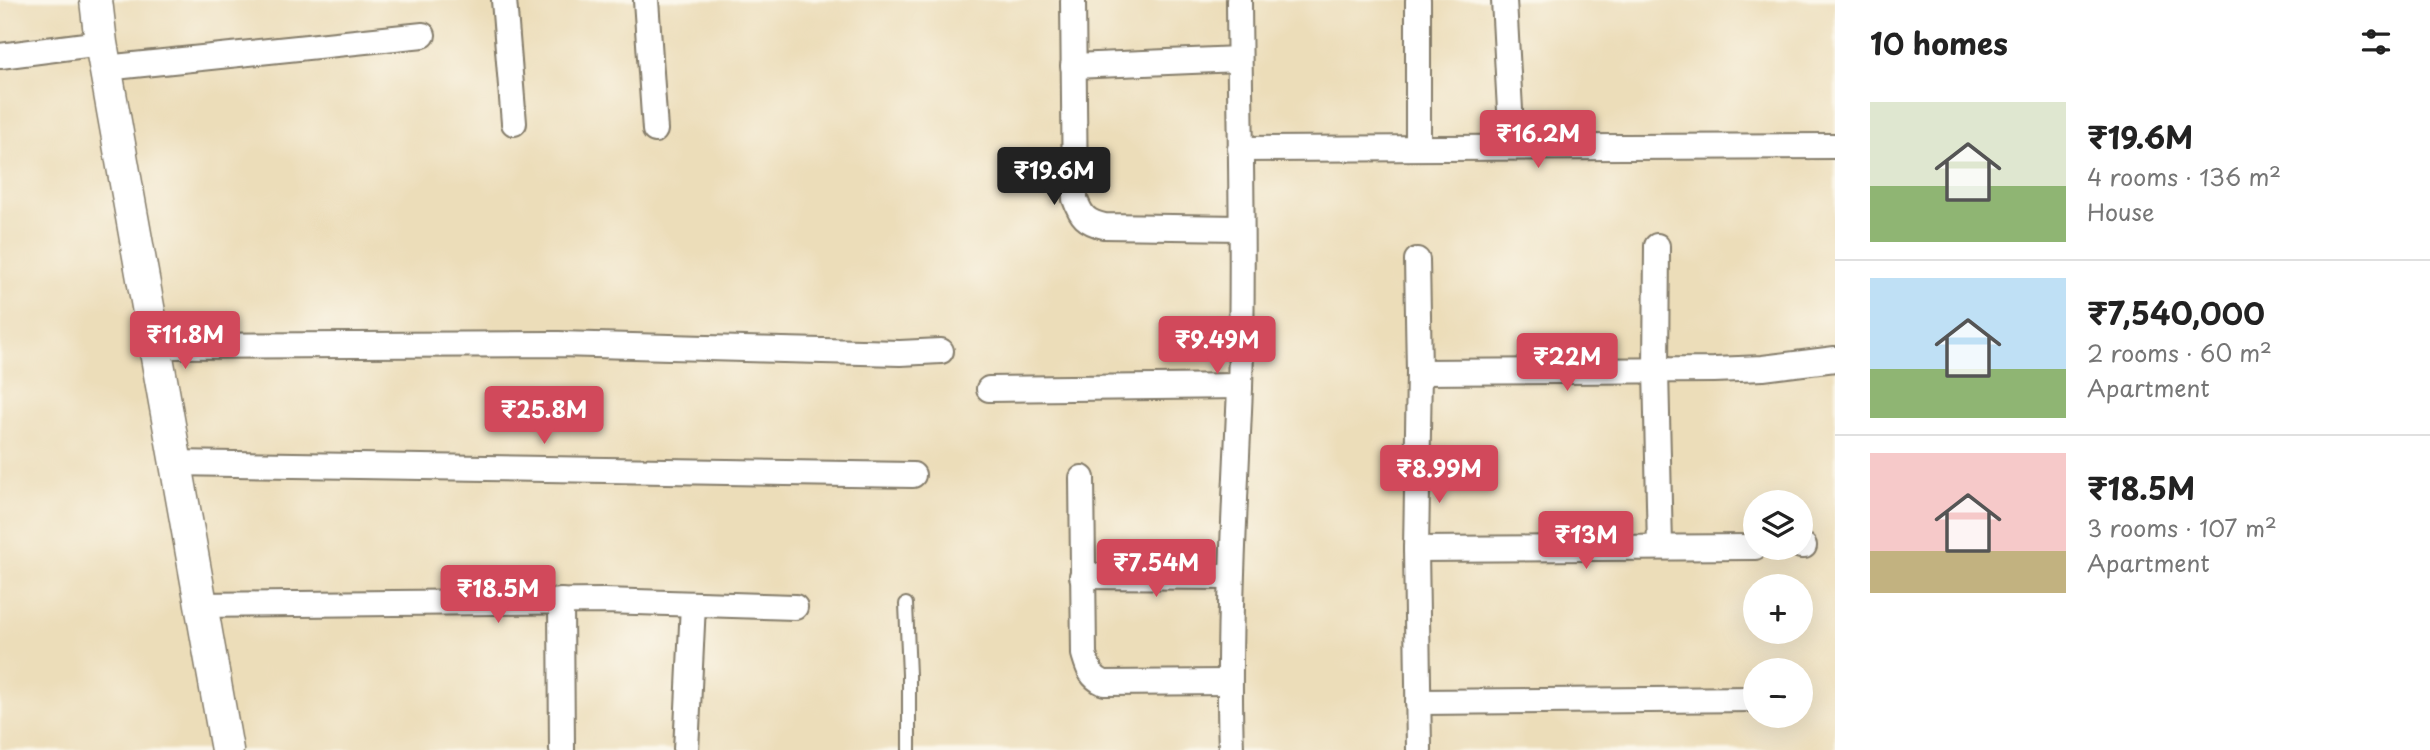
<!DOCTYPE html>
<meta charset="utf-8">
<style>
:root{--surface:#fff;--page:#f6f6f6;--text:#222;--muted:#767676;--line:#e0e0e0;--accent:#d1495b}
body{margin:0;font-family:"Playpen Sans",sans-serif;background:var(--page);color:var(--text);height:100vh;display:flex;flex-direction:column;font-size:26px;white-space:nowrap}
*{box-sizing:border-box;margin:0}
p{font-size:23px;color:var(--muted)}
.icon{flex:none;width:38px;height:38px;fill:none;stroke:currentColor;stroke-width:2;stroke-linecap:round;stroke-linejoin:round}
.map{position:relative;flex:1;overflow:hidden}
.drawer{display:flex;flex-direction:column;background:var(--surface);width:595px}
.drawer>*{flex:none}
.controls{position:absolute;left:1743px;top:490px;display:grid;gap:14px}
.controls a{display:grid;place-items:center;width:70px;height:70px;border-radius:50%;background:var(--surface);box-shadow:0 7px 28px #0002;font-size:35px}
.price{position:absolute;translate:-50% -60px;padding:0 16px;border-radius:7px;background:var(--accent);color:#fff;font-size:23px;line-height:46px;filter:drop-shadow(0 2px 4px #0008)}
.price::after{content:'';position:absolute;left:50%;top:42px;width:21px;height:16px;margin-left:-10px;background:inherit;clip-path:polygon(0 0,100% 0,50% 100%)}
.price.active{background:#222;color:#fff}
ul{padding:0;list-style:none}
li{display:flex;align-items:center;gap:21px;height:175px;padding:0 35px}
li+li{border-top:2px solid var(--line)}
li span{display:grid;place-items:center;flex:none;width:196px;height:140px;border-radius:0px;color:#555}
li>.icon{margin-inline-start:auto}
span .icon{width:84px;height:84px;fill:#fffc;stroke-width:1}
li b{font-size:30px}
h2{display:flex;justify-content:space-between;align-items:center;height:84px;padding:0 35px;font-size:30px}
main{display:flex;flex:1;min-height:0}
.map>svg:first-child{display:block}
.lines{fill:none;stroke-linecap:round;stroke-linejoin:round}
.service-casing{stroke:#847c6a;stroke-width:16}
.minor-casing{stroke:#847c6a;stroke-width:28}
.tertiary-casing{stroke:#847c6a;stroke-width:35}
.service{stroke:#fff;stroke-width:12}
.minor{stroke:#fff;stroke-width:24}
.tertiary{stroke:#fff;stroke-width:32}
</style>
<main>
<div class="map">
<svg width="1835" height="750" viewBox="0 0 1835 750">
<rect width="100%" height="100%" fill="#fbf7ec"/>
<filter id="ink" filterUnits="userSpaceOnUse"><feTurbulence type="fractalNoise" baseFrequency=".0143" numOctaves="2"/><feDisplacementMap in="SourceGraphic" scale="14" xChannelSelector="R" yChannelSelector="G"/><feConvolveMatrix kernelMatrix="1 2 1 2 8 2 1 2 1" color-interpolation-filters="sRGB"/></filter>
<filter id="wash" filterUnits="userSpaceOnUse"><feTurbulence type="fractalNoise" baseFrequency=".00686" numOctaves="4" result="noise"/><feDisplacementMap in="SourceGraphic" scale="28" xChannelSelector="R" yChannelSelector="G"/><feGaussianBlur stdDeviation="1.57" result="paint"/><feColorMatrix in="noise" values="0 0 0 0 0 0 0 0 0 0 0 0 0 0 0 0 0 1.4 0 .05"/><feComposite in="paint" operator="in"/></filter>
<g filter="url(#wash)">
<rect width="100%" height="100%" fill="#ecddb9"/>
</g>
<g filter="url(#ink)">
<g class="lines">
<!-- service casing -->
<g class="service-casing">
<path id="service" d="M906 604 909 675V750"/>
</g>
<!-- minor casing -->
<g class="minor-casing">
<g id="minor">
<path d="M504 0 514 123"/>
<path d="M646 0 655 130"/>
<path d="M1073 0 1075 199C1081 216 1086 222 1104 226L1241 228"/>
<path d="M1504 0 1512 147"/>
<path d="M0 56 101 43"/>
<path d="M1073 66 1239 59"/>
<path d="M105 68 423 35"/>
<path d="M1418 148V0"/>
<path d="M1240 149 1835 146"/>
<path d="M1657 246 1656 370 1660 547"/>
<path d="M1417 260 1419 372 1416 549 1419 750"/>
<path d="M153 346 558 344 900 353 941 351"/>
<path d="M1419 372 1714 370 1763 368 1835 359"/>
<path d="M989 389 1240 386"/>
<path d="M174 463 913 475"/>
<path d="M1082 478 1084 654C1088 667 1090 677 1104 683L1229 682"/>
<path d="M1801 546H1804"/>
<path d="M1416 549 1755 547"/>
<path d="M1082 576 1231 577"/>
<path d="M561 601 562 750"/>
<path d="M200 605 604 601 795 607"/>
<path d="M1418 702 1755 699"/>
<path d="M686 750 693 604"/>
<path d="M1231 750C1227 629 1235 509 1240 388 1244 259 1240 129 1239 0"/>
</g>
</g>
<!-- tertiary casing -->
<g class="tertiary-casing">
<path id="tertiary" d="M96 0 101 43 227 750"/>
</g>
<!-- service -->
<use href="#service" class="service"/>
<!-- minor -->
<use href="#minor" class="minor"/>
<!-- tertiary -->
<use href="#tertiary" class="tertiary"/>
</g>
</g>
</svg>
<div class="controls">
<a><svg class="icon" aria-label="layers" viewBox="0 0 24 24"><path d="M12 4l9 5-9 5-9-5zM3 14l9 5 9-5"/></svg></a>
<a>+</a>
<a>−</a>
</div>
<b class="price" style="left:1538px;top:170px">₹16.2M</b>
<b class="price active" style="left:1054px;top:207px">₹19.6M</b>
<b class="price" style="left:185px;top:371px">₹11.8M</b>
<b class="price" style="left:1217px;top:376px">₹9.49M</b>
<b class="price" style="left:1567px;top:393px">₹22M</b>
<b class="price" style="left:544px;top:446px">₹25.8M</b>
<b class="price" style="left:1439px;top:505px">₹8.99M</b>
<b class="price" style="left:1586px;top:571px">₹13M</b>
<b class="price" style="left:1156px;top:599px">₹7.54M</b>
<b class="price" style="left:498px;top:625px">₹18.5M</b>
</div>
<section class="drawer">
<h2>10 homes<svg class="icon" aria-label="filters" viewBox="0 0 24 24"><path d="M4 7h16M4 17h16"/><circle cx="9" cy="7" r="2"/><circle cx="15" cy="17" r="2"/></svg></h2>
<ul>
<li><span style="background:linear-gradient(#dfe7d0 60%,#8fb573 0)"><svg class="icon" aria-label="home" viewBox="0 0 24 24"><path d="M3 11l9-7 9 7M6 9v11h12V9"/></svg></span><div><b>₹19.6M</b><p>4 rooms · 136 m²</p><p>House</p></div></li>
<li><span style="background:linear-gradient(#bfe0f5 65%,#8fb573 0)"><svg class="icon" aria-label="home" viewBox="0 0 24 24"><path d="M3 11l9-7 9 7M6 9v11h12V9"/></svg></span><div><b>₹7,540,000</b><p>2 rooms · 60 m²</p><p>Apartment</p></div></li>
<li><span style="background:linear-gradient(#f6c9c9 70%,#c2b280 0)"><svg class="icon" aria-label="home" viewBox="0 0 24 24"><path d="M3 11l9-7 9 7M6 9v11h12V9"/></svg></span><div><b>₹18.5M</b><p>3 rooms · 107 m²</p><p>Apartment</p></div></li>
</ul>
</section>
</main>
